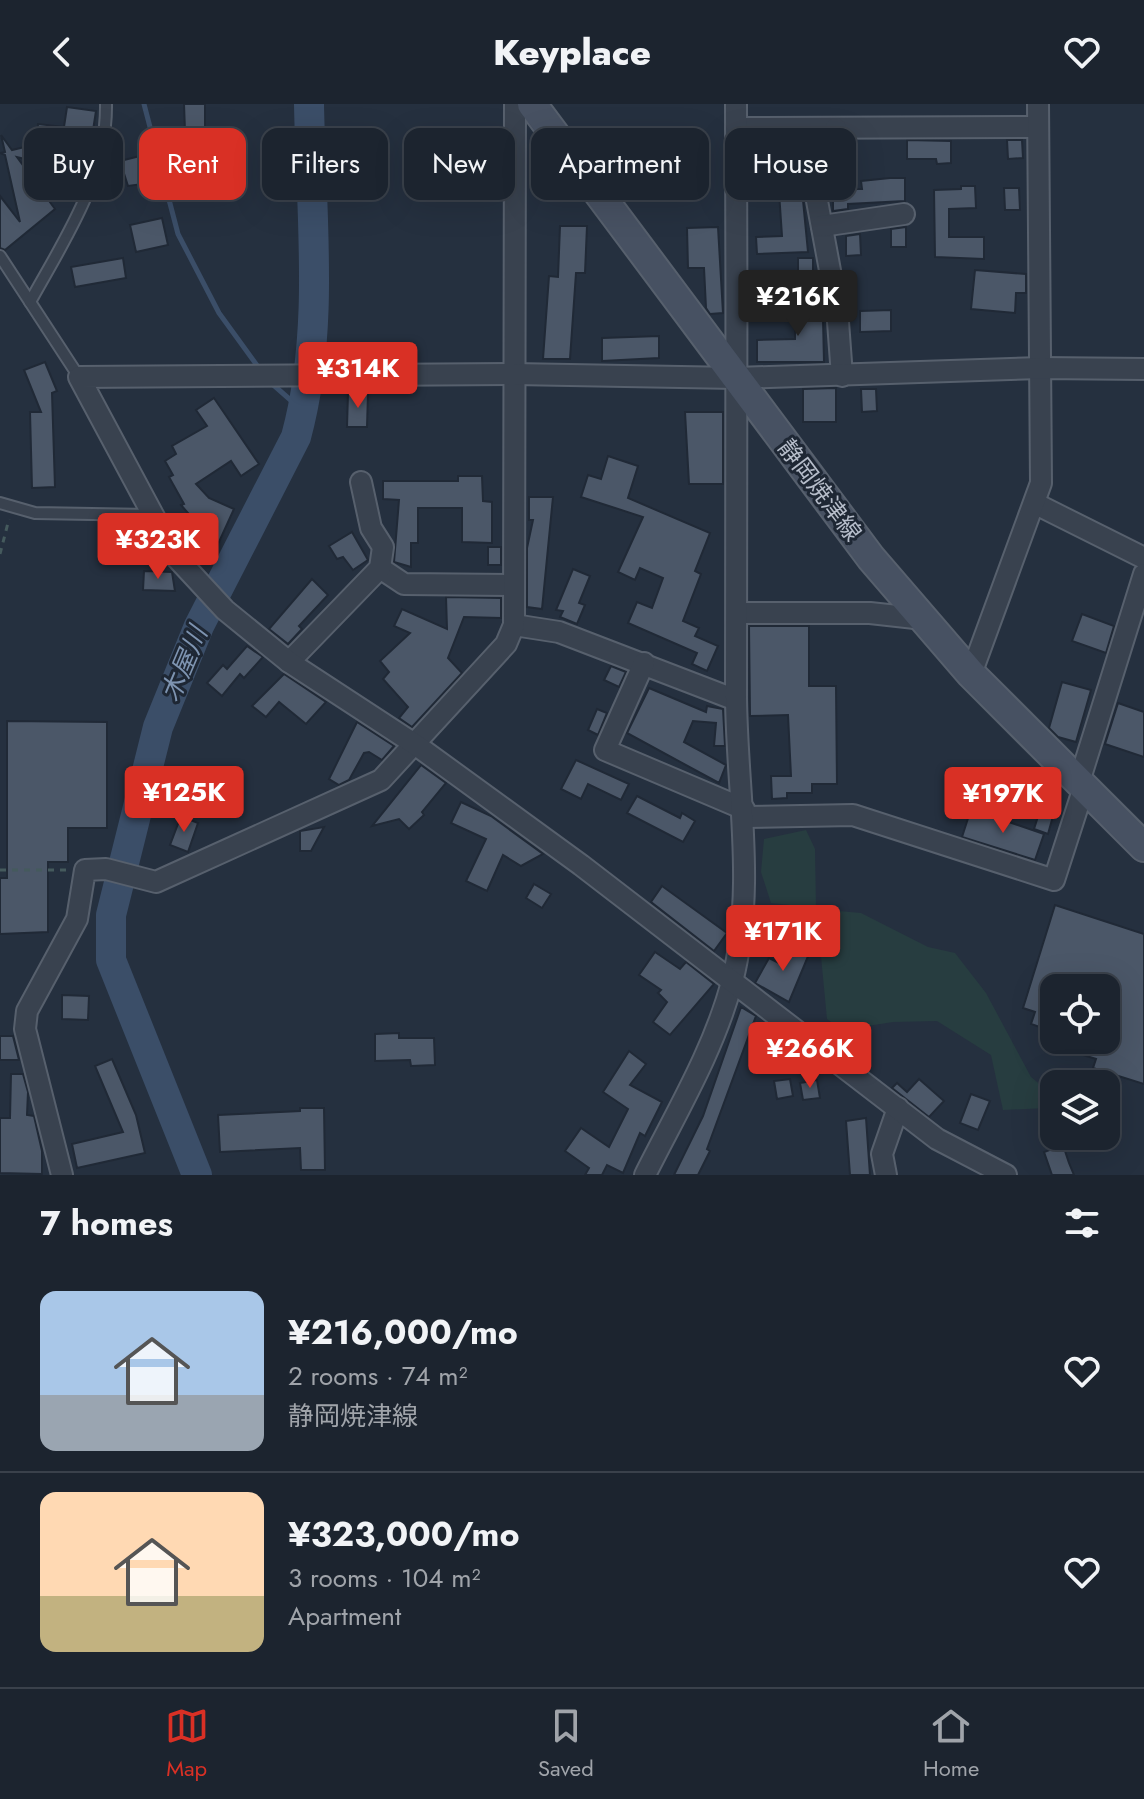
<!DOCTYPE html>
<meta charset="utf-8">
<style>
:root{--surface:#1c242f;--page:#252c37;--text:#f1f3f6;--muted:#a0a4aa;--line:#3a414b;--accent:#d93025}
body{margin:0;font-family:Jost,"Noto Sans JP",sans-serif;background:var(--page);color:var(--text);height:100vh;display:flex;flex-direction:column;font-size:30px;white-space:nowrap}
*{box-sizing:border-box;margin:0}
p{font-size:26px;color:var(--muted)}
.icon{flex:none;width:44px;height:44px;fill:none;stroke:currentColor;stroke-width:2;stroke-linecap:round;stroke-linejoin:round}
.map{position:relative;height:1071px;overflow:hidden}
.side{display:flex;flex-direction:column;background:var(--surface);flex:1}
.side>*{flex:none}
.banner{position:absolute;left:24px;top:24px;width:1096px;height:72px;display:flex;gap:16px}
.buttons{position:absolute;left:1040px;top:870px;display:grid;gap:16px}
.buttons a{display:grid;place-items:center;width:80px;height:80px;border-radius:16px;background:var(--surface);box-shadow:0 8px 32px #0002,0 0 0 2px var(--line);font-size:40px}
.price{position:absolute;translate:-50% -68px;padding:0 18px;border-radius:8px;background:var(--accent);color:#fff;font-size:26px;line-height:52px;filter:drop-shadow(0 2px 4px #0008)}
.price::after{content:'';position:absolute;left:50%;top:48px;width:24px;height:18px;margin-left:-12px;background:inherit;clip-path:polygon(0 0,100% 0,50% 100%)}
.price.current{background:#222;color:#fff}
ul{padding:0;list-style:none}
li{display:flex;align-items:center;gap:24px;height:200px;padding:0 40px}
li+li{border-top:2px solid var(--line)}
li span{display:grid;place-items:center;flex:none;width:224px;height:160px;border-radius:16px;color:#555}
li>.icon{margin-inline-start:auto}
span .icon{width:96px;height:96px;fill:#fffc;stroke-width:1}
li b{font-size:34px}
h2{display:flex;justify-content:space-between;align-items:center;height:96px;padding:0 40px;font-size:34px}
.tag{padding:0 28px;border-radius:16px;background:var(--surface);box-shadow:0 8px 32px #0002,0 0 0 2px var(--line);font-size:28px;line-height:72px}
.tag.current{background:var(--accent);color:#fff}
header{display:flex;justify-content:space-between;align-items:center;height:104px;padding:0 40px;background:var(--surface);font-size:36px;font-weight:800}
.tab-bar{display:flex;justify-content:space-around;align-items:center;height:112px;border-top:2px solid var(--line);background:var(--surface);font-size:22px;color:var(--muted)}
.tab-bar a{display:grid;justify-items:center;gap:4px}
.tab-bar .current{color:var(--accent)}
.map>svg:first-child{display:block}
.green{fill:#273d40}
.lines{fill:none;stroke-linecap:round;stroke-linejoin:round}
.stream{stroke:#3b4e68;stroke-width:5}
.river{stroke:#3b4e68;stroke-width:30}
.building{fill:#4b5768;stroke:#202936;stroke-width:2}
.service-casing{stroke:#57606d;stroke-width:14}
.minor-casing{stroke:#57606d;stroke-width:24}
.secondary-casing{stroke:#57606d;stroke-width:32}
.path{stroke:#455a5d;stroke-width:3;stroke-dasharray:6 6;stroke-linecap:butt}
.service{stroke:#39424f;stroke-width:10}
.minor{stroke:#39424f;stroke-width:20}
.secondary{stroke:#475162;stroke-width:28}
.labels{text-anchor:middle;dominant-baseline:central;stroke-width:6;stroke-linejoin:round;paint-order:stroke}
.street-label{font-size:24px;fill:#b6bdca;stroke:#1e2734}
.water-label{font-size:26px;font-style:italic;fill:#7e94b1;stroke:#1e2734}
</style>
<header><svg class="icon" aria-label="back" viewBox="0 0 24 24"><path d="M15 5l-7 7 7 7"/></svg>Keyplace<svg class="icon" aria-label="heart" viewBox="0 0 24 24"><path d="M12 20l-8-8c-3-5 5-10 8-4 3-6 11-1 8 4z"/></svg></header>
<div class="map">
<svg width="1144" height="1071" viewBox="0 0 1144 1071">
<rect width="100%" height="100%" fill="#25303f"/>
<!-- green -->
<path class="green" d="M806 726 815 745 816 805 861 809 928 843 955 849 986 889 1031 973 1054 992 1046 1004 1003 1006 991 951 937 917 893 918 842 926 827 915 818 821 790 801 771 799 761 768 764 735Z"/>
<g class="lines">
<!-- stream -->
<g class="stream">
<path d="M144 0 178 130 219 209 261 267"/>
<path d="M270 278 303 307"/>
</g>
<!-- river -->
<path class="river" d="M197 1071 111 856V811L158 623 199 522 296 333C325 227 311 110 309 0"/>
</g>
<!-- building -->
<g class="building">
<path d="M184 0H205V27H185Z"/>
<path d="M67 3 96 7 90 46 58 42 55 62 17 53 55 105 5 146 0 144V92L20 118 5 51 0 49 5 48 1 31 12 46 37 40 38 20 64 23Z"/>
<path d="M907 36 951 37V59L937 60 936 55H907Z"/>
<path d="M1007 36H1022L1023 54 1008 55Z"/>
<path d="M144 51 150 79 128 82 120 57Z"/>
<path d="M890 74H905V97L848 100V105L833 107V85H862L861 77Z"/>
<path d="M961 82H975L976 104 949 105V133H984V155L935 153 934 86 961 85Z"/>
<path d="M1004 84H1019L1020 106H1005Z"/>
<path d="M802 86 808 148 757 150 756 133 782 132 779 88Z"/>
<path d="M162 114 168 141 136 148 130 121Z"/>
<path d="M560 122H587L585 169H576L570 255H543L549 172 558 173Z"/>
<path d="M718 123 723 209 710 210 706 204 704 164H688L687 124Z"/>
<path d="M906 123V143H891V125Z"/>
<path d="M860 130 861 151 846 152V132Z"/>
<path d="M123 154 126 174 75 183 71 163Z"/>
<rect x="798" y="154" width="15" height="22"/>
<path d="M975 166 1026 170V189H1016L1015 209 971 205Z"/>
<path d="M802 185H816L817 215H823L824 258H757V236L795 235V215H802Z"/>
<path d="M891 206V227L860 228V207Z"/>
<path d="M659 232V254L602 257V234Z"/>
<path d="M45 258 57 287 52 289 55 383 32 384 30 308H41L24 266Z"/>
<path d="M836 284V318H803V285Z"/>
<path d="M861 285H876L877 307 862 308Z"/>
<path d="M348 289H368L367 323H347Z"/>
<path d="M214 294 259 360 241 372 231 357 196 380 209 394 234 405 209 460 192 452 205 420 200 423 181 401 184 400 169 373 173 371 165 357 176 350 172 342 207 322 196 306Z"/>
<path d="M685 308H723V380H689Z"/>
<path d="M608 352 638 362 628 394 710 429 695 467 701 470 683 517 699 524 695 532 718 542 707 567 692 560 697 549 628 519 637 498 652 504 663 474 640 464 635 476 618 468 643 413 581 393 588 371 601 375Z"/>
<path d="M458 372H482L483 397 492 398V439L462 438V404H418V439H411V463L394 458 399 396 383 395V377H458Z"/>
<path d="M529 393H553L542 505 527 503V444L533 416H529Z"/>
<path d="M352 428 368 456 353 466 343 453 337 455 329 442Z"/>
<path d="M151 434 158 448 145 457 136 443Z"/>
<rect x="488" y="443" width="13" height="18"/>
<path d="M573 465 590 472 579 499 585 501 577 520 560 513 563 507 556 506Z"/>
<path d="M144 467 172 468 175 487 143 486Z"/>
<path d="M312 475 328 491 299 522 302 525 288 540 269 525Z"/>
<path d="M446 493 501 494V514L464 513 448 554 462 569 412 623 399 614 408 603 383 575 389 568 380 557 410 529 394 522 402 505 447 525Z"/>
<path d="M1082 510 1114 522 1106 549 1072 537Z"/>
<path d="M749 522H809V582H836L837 680H812V689H787V694L772 695 771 672H791L788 611 750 612Z"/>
<path d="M247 542 263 553 244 574 240 570 222 592 207 579 223 561 227 565Z"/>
<path d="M611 562 626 568 619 583 604 576Z"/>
<path d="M284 570 326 598 306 620 279 598 266 613 252 602Z"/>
<path d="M1062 578 1091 586 1076 638 1058 633 1049 624Z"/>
<path d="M649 584 706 608 707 602 723 605 725 642H714L716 619 693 617 684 638 726 661 719 679 627 629Z"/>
<path d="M1118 599 1144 608V653L1105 640Z"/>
<path d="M597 605 607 609 598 631 588 626Z"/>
<path d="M7 617 107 618V724H68V758H48V828L0 830V774H7Z"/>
<path d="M357 618 394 642 382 656 369 648 364 649 349 676 339 681 329 675Z"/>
<path d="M576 656 629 680 621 696 588 680 581 695 561 685Z"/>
<path d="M421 661 446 679 422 708 424 711 409 725 399 715 372 722Z"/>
<path d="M637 692 680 714 682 709 695 717 683 738 627 709Z"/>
<path d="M461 698 491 712 543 750 521 762 503 751 487 787 466 777 486 735 451 719Z"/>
<path d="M1042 700 1055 705 1048 730 1034 725Z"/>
<path d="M971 705 1044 730 1035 756 962 733Z"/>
<path d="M181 712 198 719 188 748 170 741Z"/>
<path d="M324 723 311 747H300V727Z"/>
<path d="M534 780 551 790 542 804 526 794Z"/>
<path d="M662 782 727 829 714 847 651 798Z"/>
<path d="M1055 801 1144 830V980L1093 964 1096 955 1045 939 1046 936H1106V884H1054V928L1031 920 1035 908 1023 904Z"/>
<path d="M785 841 809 850 789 898 755 879 769 854 779 859Z"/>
<path d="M655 848 680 865 686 858 714 880 670 931 653 918 667 898 658 889 661 886 639 871Z"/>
<path d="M62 891 89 892 88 916 62 915Z"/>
<path d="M741 903 756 912 707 1045 710 1047 698 1071H674L703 1012Z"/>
<path d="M399 929V934H434L435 961 411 962 410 956 375 957V930Z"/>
<path d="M0 932H13L19 956H0Z"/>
<path d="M629 947 646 960 630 981 662 998 645 1032 640 1029 623 1069 607 1061 602 1071H585L589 1064 565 1047 581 1024 609 1043 628 1005 603 988Z"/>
<path d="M112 955 136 1011 145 1049 77 1064 72 1040 123 1028 95 962Z"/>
<path d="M11 970H23L28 988 27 1011 34 1012 42 1047V1070L0 1069V1014H10Z"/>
<path d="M790 975 793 992 777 995 774 977Z"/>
<path d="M919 975 944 997 929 1013 892 984 897 979 907 988Z"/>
<path d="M817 976 820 994 803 996 800 979Z"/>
<path d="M971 990 990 997 978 1026 960 1019Z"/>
<path d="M300 1004H324L325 1066H301L300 1044 220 1048 218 1011 300 1007Z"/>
<path d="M866 1014 870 1071H850L846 1017Z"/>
<path d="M1063 1041 1069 1059 1074 1071H1052L1044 1048Z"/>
</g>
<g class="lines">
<!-- service casing -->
<g class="service-casing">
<g id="service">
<path d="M0 152 79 273"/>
<path d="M30 198C64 136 107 74 106 0"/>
<path d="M0 399 35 409 150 411"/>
</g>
</g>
<!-- minor casing -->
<g class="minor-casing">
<g id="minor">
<path d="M736 24 1038 23"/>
<path d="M836 24 812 70 837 204 842 272"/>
<path d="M822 122 904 110"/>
<path d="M1036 400 1144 454"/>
<path d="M380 464 404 480 514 481"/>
<path d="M739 509H870L924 515"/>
<path d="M514 521 559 528 736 596"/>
<path d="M289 558 380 464 383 443 371 424 361 378"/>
<path d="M644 559 605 646 744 705"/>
<path d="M971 570 1041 379 1038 0"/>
<path d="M1079 678 1144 470"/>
<path d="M744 713 853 711 1054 776 1084 683"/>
<path d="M62 1071 25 925 27 907 77 815 85 766 106 765 156 778 381 676 506 540 514 521 515 0"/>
<path d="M645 1071C676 1009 714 946 732 878 756 784 737 689 736 594 736 396 737 198 736 0"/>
<path d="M886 1071 882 1050 898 1004"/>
<path d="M1006 1071 937 1035 581 761 416 641 289 558 225 506 175 452 79 273 514 270 736 274 1041 264 1144 265"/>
</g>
</g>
<!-- secondary casing -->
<g class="secondary-casing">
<path id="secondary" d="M532 0 871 454 971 570 1144 743"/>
</g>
<!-- path -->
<g class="path">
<path d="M0 450 9 415"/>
<path d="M0 766H68"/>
</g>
<!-- service -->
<use href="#service" class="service"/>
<!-- minor -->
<use href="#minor" class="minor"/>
<!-- secondary -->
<use href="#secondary" class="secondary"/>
</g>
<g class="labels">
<!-- street labels -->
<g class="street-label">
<text transform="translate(820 386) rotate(53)">静岡焼津線</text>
</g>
<!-- water labels -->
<g class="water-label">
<text transform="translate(184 560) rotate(-67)">木屋川</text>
</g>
</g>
</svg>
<div class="buttons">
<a><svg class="icon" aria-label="locate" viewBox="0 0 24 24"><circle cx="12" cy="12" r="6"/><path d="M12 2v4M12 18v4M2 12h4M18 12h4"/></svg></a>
<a><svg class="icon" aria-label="layers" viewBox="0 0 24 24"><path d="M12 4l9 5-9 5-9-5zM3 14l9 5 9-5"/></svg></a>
</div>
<b class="price current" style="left:798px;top:234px">¥216K</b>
<b class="price" style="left:358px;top:306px">¥314K</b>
<b class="price" style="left:158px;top:477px">¥323K</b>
<b class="price" style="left:184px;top:730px">¥125K</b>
<b class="price" style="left:1003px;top:731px">¥197K</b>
<b class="price" style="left:783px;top:869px">¥171K</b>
<b class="price" style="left:810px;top:986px">¥266K</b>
<div class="banner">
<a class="tag">Buy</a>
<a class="tag current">Rent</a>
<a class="tag">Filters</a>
<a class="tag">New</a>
<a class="tag">Apartment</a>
<a class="tag">House</a>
</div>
</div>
<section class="side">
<h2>7 homes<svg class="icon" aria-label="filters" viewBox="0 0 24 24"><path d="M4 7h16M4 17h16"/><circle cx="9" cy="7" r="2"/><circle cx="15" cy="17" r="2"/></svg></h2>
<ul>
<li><span style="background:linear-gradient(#a9c7e8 65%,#9aa5b1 0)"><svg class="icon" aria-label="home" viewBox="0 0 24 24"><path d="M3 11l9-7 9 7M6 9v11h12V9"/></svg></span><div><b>¥216,000/mo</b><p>2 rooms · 74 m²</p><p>静岡焼津線</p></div><svg class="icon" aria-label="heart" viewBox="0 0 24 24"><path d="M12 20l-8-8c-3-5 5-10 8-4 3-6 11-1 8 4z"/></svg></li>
<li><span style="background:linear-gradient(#ffd9b3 65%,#c2b280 0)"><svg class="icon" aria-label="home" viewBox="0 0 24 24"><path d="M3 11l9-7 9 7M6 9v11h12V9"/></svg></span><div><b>¥323,000/mo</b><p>3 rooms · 104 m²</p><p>Apartment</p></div><svg class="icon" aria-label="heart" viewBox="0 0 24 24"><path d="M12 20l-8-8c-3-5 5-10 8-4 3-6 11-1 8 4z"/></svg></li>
</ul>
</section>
<nav class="tab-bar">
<a class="current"><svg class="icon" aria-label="map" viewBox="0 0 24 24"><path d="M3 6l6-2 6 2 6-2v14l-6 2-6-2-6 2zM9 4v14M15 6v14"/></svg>Map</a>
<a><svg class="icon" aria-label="saved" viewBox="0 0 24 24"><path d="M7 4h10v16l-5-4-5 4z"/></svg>Saved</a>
<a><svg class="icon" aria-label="home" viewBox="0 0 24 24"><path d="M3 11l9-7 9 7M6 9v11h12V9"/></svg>Home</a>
</nav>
